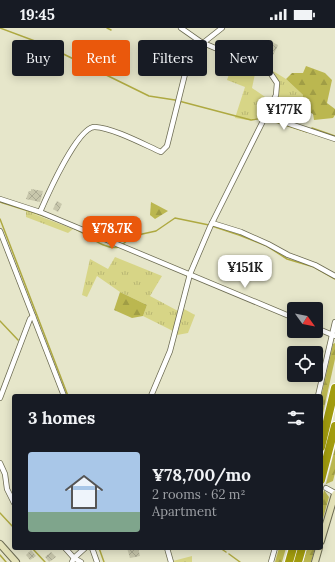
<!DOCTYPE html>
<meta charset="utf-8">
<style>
:root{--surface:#171b24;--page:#242831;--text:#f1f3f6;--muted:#9ea1a6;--line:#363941;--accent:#ea580c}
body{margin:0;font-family:Lora,serif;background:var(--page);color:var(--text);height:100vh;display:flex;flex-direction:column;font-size:15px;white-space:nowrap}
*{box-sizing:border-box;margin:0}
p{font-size:13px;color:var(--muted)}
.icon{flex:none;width:22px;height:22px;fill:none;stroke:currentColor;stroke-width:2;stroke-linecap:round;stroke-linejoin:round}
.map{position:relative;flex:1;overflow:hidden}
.sheet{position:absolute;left:12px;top:366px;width:311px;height:156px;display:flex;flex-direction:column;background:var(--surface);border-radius:4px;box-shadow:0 2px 10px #0003}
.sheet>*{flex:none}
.top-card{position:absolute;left:12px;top:12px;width:311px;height:36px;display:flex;gap:8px}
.needle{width:26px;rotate:123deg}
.tools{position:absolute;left:287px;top:274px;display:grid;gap:8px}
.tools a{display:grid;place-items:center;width:36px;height:36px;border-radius:4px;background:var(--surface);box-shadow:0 2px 10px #0003;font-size:20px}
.price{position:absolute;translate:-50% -34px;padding:0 9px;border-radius:8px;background:#fff;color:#222;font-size:13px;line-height:26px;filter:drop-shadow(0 1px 2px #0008)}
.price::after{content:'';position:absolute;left:50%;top:24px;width:12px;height:9px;margin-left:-6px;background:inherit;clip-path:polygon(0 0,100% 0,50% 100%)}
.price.active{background:var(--accent);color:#fff}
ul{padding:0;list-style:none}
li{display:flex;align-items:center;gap:12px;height:100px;padding:0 16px}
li+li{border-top:1px solid var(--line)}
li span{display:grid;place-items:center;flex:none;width:112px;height:80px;border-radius:4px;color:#555}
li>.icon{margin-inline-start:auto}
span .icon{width:48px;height:48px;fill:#fffc;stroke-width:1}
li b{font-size:17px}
h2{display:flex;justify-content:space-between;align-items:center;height:48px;padding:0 16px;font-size:17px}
.tag{padding:0 14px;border-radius:4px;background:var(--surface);box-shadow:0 2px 10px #0003;font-size:14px;line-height:36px}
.tag.active{background:var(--accent);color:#fff}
.status{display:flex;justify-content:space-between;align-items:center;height:28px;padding:0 20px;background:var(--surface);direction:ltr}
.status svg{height:11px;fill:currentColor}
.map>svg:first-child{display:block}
.grass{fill:url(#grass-tufts)}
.forest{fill:url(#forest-firs)}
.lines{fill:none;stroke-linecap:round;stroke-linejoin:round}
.stream{stroke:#aea941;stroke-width:1.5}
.building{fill:url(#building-cross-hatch)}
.street-casing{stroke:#6c6b52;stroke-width:6}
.secondary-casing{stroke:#6c6b52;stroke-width:8}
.highway-casing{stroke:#fff;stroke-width:10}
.street{stroke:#fff;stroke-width:4.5}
.secondary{stroke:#e3e1b7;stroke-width:6}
.highway{stroke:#a29c0e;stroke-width:8}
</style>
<div class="status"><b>19:45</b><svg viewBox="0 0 49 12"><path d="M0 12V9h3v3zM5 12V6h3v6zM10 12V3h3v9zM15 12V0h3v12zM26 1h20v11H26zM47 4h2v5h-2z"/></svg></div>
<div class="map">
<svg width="335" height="534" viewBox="0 0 335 534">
<defs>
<pattern id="grass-tufts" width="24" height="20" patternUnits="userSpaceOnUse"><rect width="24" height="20" fill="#d7d586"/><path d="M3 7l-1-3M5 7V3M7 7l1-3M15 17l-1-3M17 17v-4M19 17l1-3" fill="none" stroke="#b8b673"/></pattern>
<pattern id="forest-firs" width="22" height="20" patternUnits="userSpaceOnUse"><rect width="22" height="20" fill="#bbb750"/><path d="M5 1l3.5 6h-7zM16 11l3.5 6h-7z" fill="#a09d45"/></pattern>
<pattern id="building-cross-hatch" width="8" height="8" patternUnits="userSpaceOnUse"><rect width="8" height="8" fill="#c8c7ac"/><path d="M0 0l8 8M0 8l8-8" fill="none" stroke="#abaa93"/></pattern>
</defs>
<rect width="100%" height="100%" fill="#e6e6ca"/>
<!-- grass -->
<g class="grass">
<path d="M234 32 256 41 252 60 271 73 263 89 247 92 235 90 245 59 227 52Z"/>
<path d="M273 43 286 51 303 67 295 96 269 87C277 70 285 62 273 43Z"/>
<path d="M26 183 73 201 68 205 26 189Z"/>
<path d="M115 229 162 248 150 268 178 283 173 303 143 288 147 277 120 264 97 248 87 269 82 267 90 231 108 241Z"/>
<path d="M184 281 195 287 188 305 177 307Z"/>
<path d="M192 528V534H173V533Z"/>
</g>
<!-- forest -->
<g class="forest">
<path d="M306 38 325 45 332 52 327 75 335 81V87L333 90 314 92 313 86 300 79 303 67 286 51 292 45H303Z"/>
<path d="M151 174 168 183 155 191 150 187Z"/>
<path d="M120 264 147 277 143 288 132 290 114 282Z"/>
<path d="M335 315V331L321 394V369L333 316Z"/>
<path d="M335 420V445L333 453 326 456Z"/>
<path d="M324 462 329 469 321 498V474Z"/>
<path d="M279 520H286L282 534H275Z"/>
<path d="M307 520H315L311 534H303Z"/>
</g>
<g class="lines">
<!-- stream -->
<g class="stream">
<path d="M0 0 43 16 149 68 175 72 251 92 263 90"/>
<path d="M107 0 111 2"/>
<path d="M266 91 307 104 308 103"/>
<path d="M311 101 312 100 335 108"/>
<path d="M0 174C28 183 58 191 83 205 94 212 107 222 119 219"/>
<path d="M0 191 68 368"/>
<path d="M212 198 239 207 267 218 287 231 314 239 335 251"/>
<path d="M123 216 133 208 156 203 175 190 209 197"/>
<path d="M0 293 18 312"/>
<path d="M0 485 14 500"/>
<path d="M32 520 45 534"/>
<path d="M99 520 104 534"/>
<path d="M220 520 226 524"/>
<path d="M229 526 240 534"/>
<path d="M0 527 6 534"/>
</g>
</g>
<!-- building -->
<g class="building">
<path d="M272 14 278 17 268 38 262 35 263 34 262 33Z"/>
<path d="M31 161 43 163 40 174 26 171 29 163H31Z"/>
<path d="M57 173 62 176 58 184 53 181Z"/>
<path d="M318 320 324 322 322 330 316 328Z"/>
<path d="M127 520H138L140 528 130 530Z"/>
<path d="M31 522 36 528 30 532 26 527Z"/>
<path d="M51 524 56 529 49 534 45 529Z"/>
</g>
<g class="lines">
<!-- street casing -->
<g class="street-casing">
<g id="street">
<path d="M203 15 222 0"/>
<path d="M266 88 335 111"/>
<path d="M0 171 40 184 294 290"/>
<path d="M40 184C47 168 78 98 95 99 113 100 143 116 161 124L167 118 185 46 201 14"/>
<path d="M212 195 241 204 268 216 288 227 315 237 335 248"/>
<path d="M0 203 64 368"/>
<path d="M316 300 335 308"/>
<path d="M151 368 170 323 190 246 210 199 276 67 277 55 269 43 201 14 181 0"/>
<path d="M318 368 335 294"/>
<path d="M0 370 30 291 33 288"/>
<path d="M0 435 5 446 7 461 14 475"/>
<path d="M326 460 335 465"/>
<path d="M65 520 74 530 81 534"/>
<path d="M92 520 97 534"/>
<path d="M167 520 171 534"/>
<path d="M72 534 74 530 85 520"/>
<path d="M271 534 275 520"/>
</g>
</g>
<!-- secondary casing -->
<g class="secondary-casing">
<g id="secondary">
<path d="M321 513 335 466"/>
<path d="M0 516 16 534"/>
<path d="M315 534 319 520"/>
</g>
</g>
<!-- highway casing -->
<g class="highway-casing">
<g id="highway">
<path d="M321 419 335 360"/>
<path d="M321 452 335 398"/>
<path d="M289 534 293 520"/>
<path d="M298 534 302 520"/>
</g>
</g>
<!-- street -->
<use href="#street" class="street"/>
<!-- secondary -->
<use href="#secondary" class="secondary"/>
<!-- highway -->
<use href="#highway" class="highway"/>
</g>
</svg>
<div class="tools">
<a><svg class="needle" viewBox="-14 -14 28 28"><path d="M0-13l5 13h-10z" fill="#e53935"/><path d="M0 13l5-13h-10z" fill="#9ea1a6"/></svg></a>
<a><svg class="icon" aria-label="locate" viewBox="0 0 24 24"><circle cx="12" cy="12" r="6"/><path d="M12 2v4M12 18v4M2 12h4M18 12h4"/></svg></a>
</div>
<b class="price" style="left:284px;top:103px">¥177K</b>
<b class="price active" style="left:112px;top:222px">¥78.7K</b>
<b class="price" style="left:245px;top:261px">¥151K</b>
<div class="top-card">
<a class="tag">Buy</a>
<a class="tag active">Rent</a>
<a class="tag">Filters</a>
<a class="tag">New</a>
</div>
<section class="sheet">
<h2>3 homes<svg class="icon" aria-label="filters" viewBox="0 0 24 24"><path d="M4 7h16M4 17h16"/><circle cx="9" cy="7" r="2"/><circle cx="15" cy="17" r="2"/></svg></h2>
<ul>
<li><span style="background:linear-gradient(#a9c7e8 75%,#7fa58c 0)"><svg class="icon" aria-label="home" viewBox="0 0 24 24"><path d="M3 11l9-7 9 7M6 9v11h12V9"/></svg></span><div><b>¥78,700/mo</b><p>2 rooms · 62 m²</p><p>Apartment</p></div></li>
</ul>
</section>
</div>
